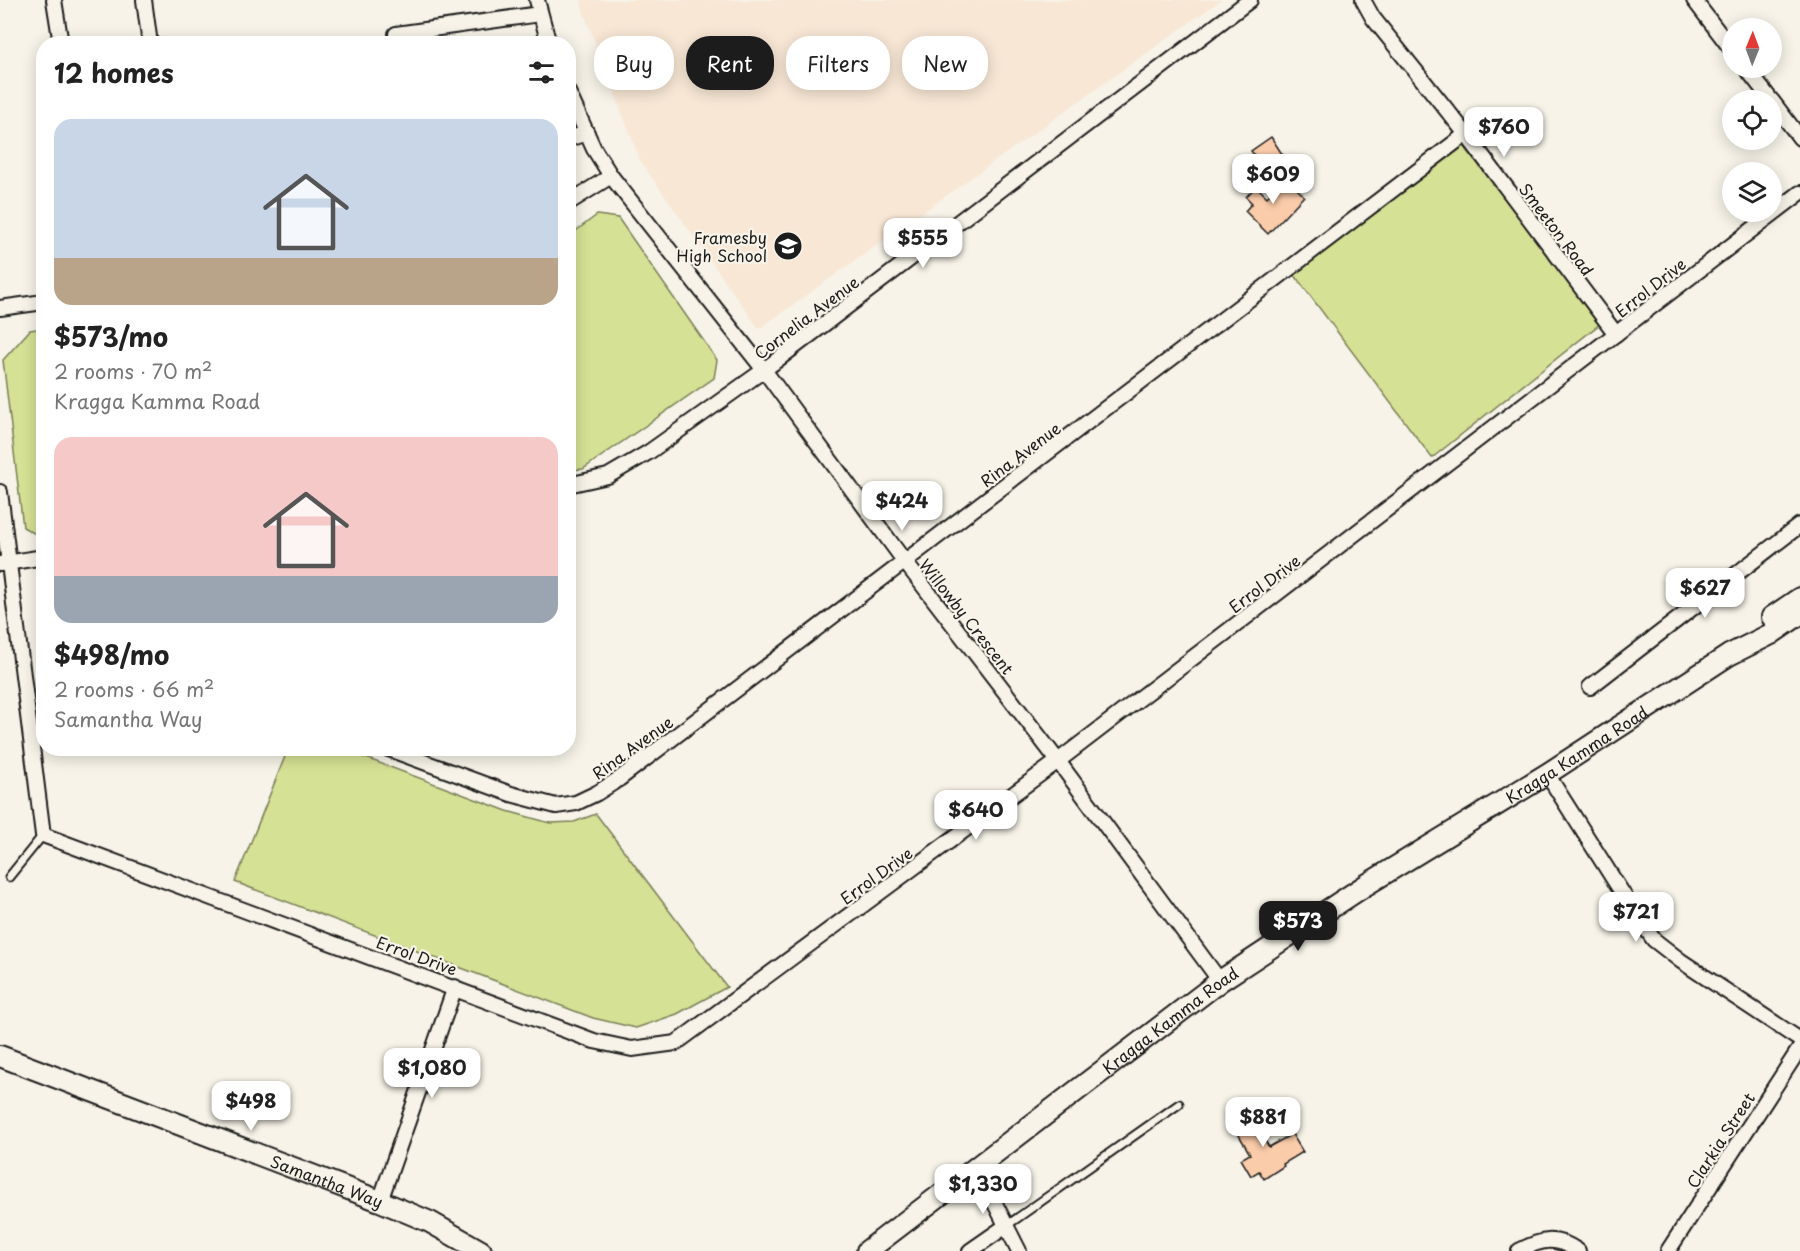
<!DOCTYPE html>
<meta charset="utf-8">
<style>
:root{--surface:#fff;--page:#f6f6f6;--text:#222;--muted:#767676;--accent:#1c1c1c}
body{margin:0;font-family:"Playpen Sans",sans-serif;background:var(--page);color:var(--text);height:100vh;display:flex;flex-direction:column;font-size:22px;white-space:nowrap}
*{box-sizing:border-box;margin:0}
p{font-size:20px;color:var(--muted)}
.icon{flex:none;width:33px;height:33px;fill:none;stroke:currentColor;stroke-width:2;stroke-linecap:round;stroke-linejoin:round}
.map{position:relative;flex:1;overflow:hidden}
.drawer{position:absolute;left:36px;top:36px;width:540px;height:720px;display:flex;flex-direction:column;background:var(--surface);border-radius:24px;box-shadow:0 3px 15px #0003}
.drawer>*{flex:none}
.guide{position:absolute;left:594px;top:36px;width:570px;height:54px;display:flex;gap:12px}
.needle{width:39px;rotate:1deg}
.controls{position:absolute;left:1722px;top:18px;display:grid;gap:12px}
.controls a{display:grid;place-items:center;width:60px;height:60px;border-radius:50%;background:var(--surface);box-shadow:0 3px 15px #0003;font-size:30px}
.price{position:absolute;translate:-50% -51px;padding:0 14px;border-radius:12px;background:#fff;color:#222;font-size:20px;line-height:39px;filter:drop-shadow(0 2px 3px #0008)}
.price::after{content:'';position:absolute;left:50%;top:36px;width:18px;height:14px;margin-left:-9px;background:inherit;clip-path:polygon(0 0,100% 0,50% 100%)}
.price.selected{background:var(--accent);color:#fff}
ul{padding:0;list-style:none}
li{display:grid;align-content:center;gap:12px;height:318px;padding:0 18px}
li span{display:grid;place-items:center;height:186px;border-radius:18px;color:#555}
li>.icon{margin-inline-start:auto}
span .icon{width:108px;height:108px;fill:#fffc;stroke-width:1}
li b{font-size:26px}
h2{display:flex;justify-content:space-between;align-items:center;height:72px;padding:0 18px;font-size:26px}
.chip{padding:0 21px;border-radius:24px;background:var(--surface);box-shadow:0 3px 15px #0003;font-size:21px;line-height:54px}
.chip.selected{background:var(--accent);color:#fff}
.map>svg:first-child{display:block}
.built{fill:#f8e7d5}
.green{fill:#d5e194;stroke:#787e58;stroke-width:1.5}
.building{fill:#fbccaa;stroke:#1c1c1c;stroke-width:1.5}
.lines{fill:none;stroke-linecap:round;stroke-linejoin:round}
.service-casing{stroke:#1c1c1c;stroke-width:11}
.minor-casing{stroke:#1c1c1c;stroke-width:18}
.secondary-casing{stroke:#1c1c1c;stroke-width:24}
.service{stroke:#f7f3e8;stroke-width:7}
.minor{stroke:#f7f3e8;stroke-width:14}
.secondary{stroke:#f7f3e8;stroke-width:20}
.labels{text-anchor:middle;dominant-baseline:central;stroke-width:4.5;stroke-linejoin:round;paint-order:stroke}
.street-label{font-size:16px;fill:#1c1c1c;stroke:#f7f3e8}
.poi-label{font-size:16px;fill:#1c1c1c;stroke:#f7f3e8;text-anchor:end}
</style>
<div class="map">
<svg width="1800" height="1251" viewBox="0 0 1800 1251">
<rect width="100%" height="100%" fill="#f7f3e8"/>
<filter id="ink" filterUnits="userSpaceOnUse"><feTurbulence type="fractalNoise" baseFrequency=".0167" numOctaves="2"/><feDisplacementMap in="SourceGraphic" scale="12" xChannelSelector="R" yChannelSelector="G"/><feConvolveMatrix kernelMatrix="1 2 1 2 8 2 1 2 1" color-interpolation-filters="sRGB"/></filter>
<g filter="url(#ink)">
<!-- built -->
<path class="built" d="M581 0H1221L759 329 641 162 583 11Z"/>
<!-- green -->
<g class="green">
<path d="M1464 146 1601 323 1432 458 1293 273Z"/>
<path d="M597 215 618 218 717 360 714 378 583 469 569 470V236Z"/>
<path d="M43 328 44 536H39L23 527 3 360 30 330Z"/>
<path d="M288 749H342L507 811 550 823 574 822 596 814 727 987 677 1014 636 1028 593 1018 235 882Z"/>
</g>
<!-- building -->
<g class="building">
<path d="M1271 137 1284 157 1265 170 1251 151Z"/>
<path d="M1286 178 1304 196 1268 234 1245 211 1252 203 1246 197 1256 186 1267 197Z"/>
<path d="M1245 1109 1269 1147 1292 1134 1303 1152 1283 1164 1284 1166 1264 1179 1259 1171 1251 1176 1241 1159 1250 1154 1229 1118Z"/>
</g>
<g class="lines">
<!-- service casing -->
<g class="service-casing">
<g id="service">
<path d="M9 877 43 835"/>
<path d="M1006 1226 1179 1104"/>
</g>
</g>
<!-- minor casing -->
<g class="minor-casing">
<g id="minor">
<path d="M54 0 61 44"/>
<path d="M144 0 150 44"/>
<path d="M537 0 549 44"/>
<path d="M1363 0 1373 18 1466 134 1616 334"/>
<path d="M1694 0 1732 50"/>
<path d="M396 34 540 14"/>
<path d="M1746 68 1771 100"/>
<path d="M568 92 594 149 611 176 764 370 905 562 1058 761 1220 981"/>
<path d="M1772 101 1800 138"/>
<path d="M568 139 587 133"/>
<path d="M568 203 611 176"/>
<path d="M0 308 44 302"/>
<path d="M568 485 608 476 649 452 764 370 1250 0"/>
<path d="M0 492 43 835 594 1041 632 1049 676 1043 1058 761 1800 193"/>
<path d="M0 564 44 557"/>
<path d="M1590 687 1800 525"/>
<path d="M386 748 511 794 556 806 576 803 597 793 619 779 1466 134"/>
<path d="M1547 774 1633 910 1654 940 1681 961 1800 1040"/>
<path d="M976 1166 1019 1251"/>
<path d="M380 1201 455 987"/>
<path d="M970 1251 1006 1226"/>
<path d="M1519 1251C1541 1239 1556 1236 1578 1251"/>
<path d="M1668 1251 1800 1048"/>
</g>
</g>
<!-- secondary casing -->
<g class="secondary-casing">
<g id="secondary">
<path d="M1772 617 1800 598"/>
<path id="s1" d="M0 1056 380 1201 430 1222 481 1251"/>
<path id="s2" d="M867 1251 1220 981 1366 885 1547 774 1729 655 1771 634 1800 614"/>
</g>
</g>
<!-- service -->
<use href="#service" class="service"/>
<!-- minor -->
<use href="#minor" class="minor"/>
<!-- secondary -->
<use href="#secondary" class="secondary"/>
</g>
</g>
<!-- icons -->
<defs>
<g id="school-disc" transform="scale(1.5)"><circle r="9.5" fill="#1c1c1c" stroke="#f7f3e8"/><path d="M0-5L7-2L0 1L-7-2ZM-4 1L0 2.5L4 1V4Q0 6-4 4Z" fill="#fff"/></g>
</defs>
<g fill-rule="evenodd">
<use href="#school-disc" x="788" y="246"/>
</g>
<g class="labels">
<!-- street labels -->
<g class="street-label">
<text transform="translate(1557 229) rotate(53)">Smeeton Road</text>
<text transform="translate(1650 287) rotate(-38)">Errol Drive</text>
<text transform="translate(806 317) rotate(-37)">Cornelia Avenue</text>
<text transform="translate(1020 454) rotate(-37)">Rina Avenue</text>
<text transform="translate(1264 583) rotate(-37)">Errol Drive</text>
<text transform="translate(967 616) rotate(52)">Willowby Crescent</text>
<text transform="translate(632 747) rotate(-36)">Rina Avenue</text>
<text stroke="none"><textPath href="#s2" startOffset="867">Kragga Kamma Road</textPath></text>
<text transform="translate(876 875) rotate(-36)">Errol Drive</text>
<text transform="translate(417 955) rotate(20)">Errol Drive</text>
<text stroke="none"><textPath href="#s2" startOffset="381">Kragga Kamma Road</textPath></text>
<text transform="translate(1720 1140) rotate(-57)">Clarkia Street</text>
<text stroke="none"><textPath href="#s1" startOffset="350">Samantha Way</textPath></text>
</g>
<!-- poi labels -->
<g class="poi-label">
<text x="767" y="237">Framesby<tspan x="767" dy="18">High School</tspan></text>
</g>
</g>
</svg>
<div class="controls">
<a><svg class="needle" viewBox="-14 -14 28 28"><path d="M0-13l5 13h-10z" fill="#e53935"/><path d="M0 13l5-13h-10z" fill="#767676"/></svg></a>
<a><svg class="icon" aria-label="locate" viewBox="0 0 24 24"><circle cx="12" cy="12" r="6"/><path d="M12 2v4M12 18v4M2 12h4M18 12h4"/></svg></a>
<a><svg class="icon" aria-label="layers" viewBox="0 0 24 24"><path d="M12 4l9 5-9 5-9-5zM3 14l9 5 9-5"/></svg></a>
</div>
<b class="price" style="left:1504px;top:158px">$760</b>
<b class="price" style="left:1273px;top:205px">$609</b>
<b class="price" style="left:923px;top:269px">$555</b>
<b class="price" style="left:902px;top:532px">$424</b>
<b class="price" style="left:1705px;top:619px">$627</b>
<b class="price" style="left:976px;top:841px">$640</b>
<b class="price" style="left:1636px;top:943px">$721</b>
<b class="price selected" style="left:1298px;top:952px">$573</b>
<b class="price" style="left:432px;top:1099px">$1,080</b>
<b class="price" style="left:251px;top:1132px">$498</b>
<b class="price" style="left:1263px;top:1148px">$881</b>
<b class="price" style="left:983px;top:1215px">$1,330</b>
<div class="guide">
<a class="chip">Buy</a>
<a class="chip selected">Rent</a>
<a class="chip">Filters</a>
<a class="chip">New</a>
</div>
<section class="drawer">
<h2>12 homes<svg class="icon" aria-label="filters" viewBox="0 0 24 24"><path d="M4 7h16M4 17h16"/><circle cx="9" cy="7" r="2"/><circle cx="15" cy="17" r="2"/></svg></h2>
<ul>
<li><span style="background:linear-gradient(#c9d6e8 75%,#b9a48a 0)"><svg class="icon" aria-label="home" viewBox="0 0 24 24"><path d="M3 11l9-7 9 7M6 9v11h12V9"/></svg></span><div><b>$573/mo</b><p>2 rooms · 70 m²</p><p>Kragga Kamma Road</p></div></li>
<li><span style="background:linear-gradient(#f6c9c9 75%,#9aa5b1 0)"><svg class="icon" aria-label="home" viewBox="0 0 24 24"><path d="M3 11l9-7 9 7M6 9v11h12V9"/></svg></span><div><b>$498/mo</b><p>2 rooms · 66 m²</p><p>Samantha Way</p></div></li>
</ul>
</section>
</div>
